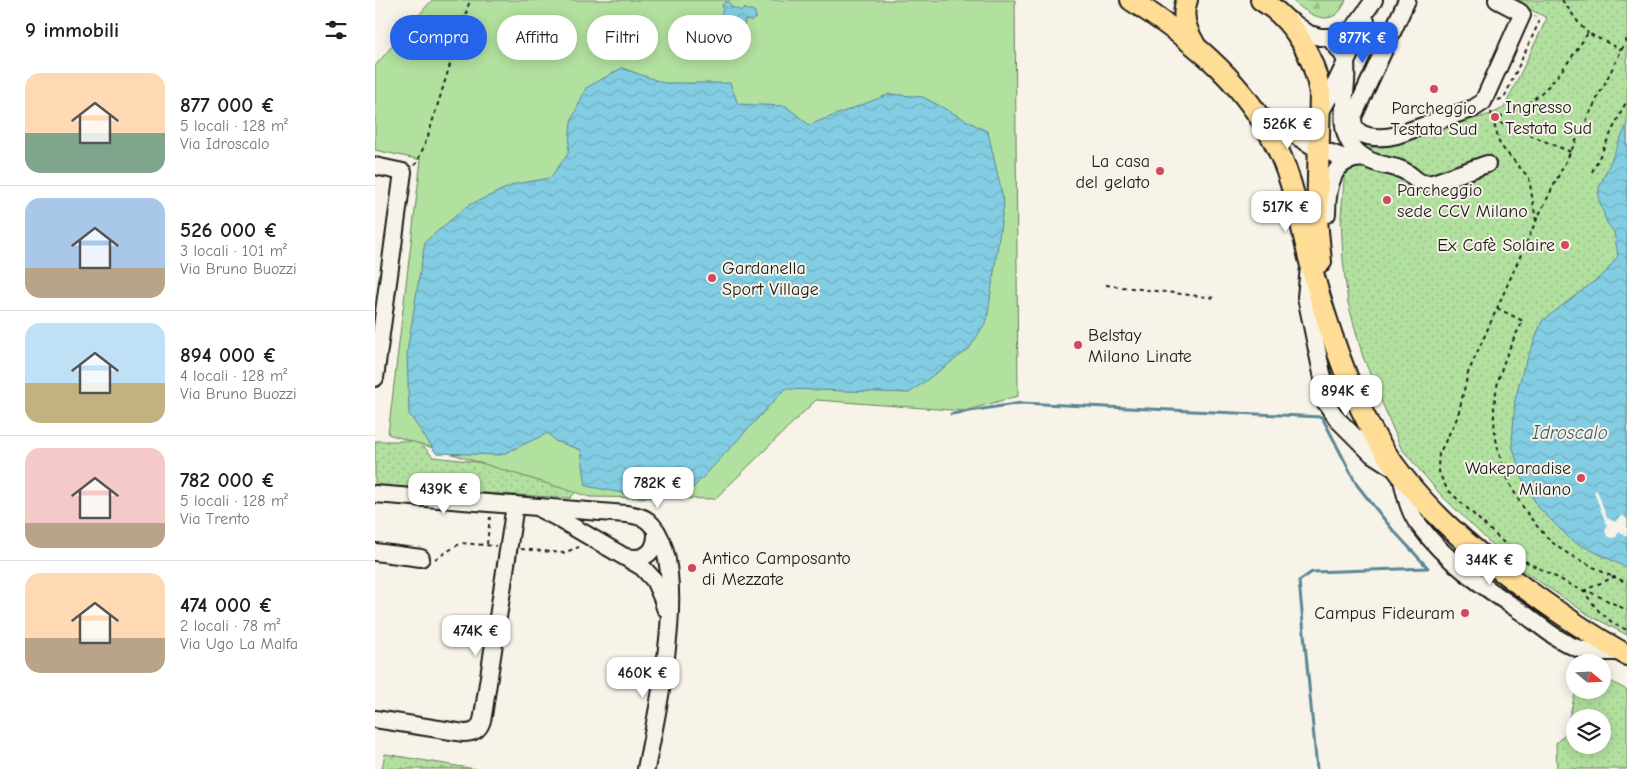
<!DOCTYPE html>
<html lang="it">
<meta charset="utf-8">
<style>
:root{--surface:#fff;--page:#f6f6f6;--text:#202124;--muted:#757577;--line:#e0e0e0;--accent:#2563eb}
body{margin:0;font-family:"Comic Neue",sans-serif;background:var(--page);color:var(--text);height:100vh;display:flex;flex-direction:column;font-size:19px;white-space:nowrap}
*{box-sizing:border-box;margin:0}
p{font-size:16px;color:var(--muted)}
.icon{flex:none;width:28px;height:28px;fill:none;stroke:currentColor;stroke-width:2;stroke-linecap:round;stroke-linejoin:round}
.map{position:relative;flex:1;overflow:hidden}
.sheet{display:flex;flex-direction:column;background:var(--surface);width:375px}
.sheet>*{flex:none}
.guide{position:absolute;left:15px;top:15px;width:475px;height:45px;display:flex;gap:10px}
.needle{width:32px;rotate:109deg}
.controls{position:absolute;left:1191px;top:654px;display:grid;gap:10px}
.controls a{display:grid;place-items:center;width:45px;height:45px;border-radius:50%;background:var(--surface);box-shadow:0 2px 12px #0003;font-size:25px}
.price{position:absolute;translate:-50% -42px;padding:0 11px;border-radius:10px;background:#fff;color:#222;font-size:16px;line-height:32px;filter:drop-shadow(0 1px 2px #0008)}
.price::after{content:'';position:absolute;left:50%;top:30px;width:15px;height:11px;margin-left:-8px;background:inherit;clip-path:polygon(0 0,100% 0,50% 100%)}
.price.current{background:var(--accent);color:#fff}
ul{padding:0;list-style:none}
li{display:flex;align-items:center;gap:15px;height:125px;padding:0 25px}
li+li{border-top:1px solid var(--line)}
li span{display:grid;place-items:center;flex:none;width:140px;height:100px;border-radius:15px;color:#555}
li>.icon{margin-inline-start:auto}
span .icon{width:60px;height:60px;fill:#fffc;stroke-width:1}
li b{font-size:21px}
h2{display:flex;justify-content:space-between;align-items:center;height:60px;padding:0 25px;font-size:21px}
.chip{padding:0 18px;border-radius:22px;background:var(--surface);box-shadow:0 2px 12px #0003;font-size:18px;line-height:45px}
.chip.current{background:var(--accent);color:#fff}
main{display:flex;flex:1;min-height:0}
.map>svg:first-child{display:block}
.grass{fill:url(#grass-dots);stroke:#677e5e;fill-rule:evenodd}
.forest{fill:url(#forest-firs);stroke:#677e5e}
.pitch{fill:#b2e09f;stroke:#677e5e}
.water{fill:url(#water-waves);stroke:#5a8693}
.pier{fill:#f7f3e8}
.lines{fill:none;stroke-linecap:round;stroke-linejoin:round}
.stream{stroke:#5a8693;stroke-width:3}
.minor-casing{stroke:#1c1c1c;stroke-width:20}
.major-casing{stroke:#1c1c1c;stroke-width:24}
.path{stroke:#1c1c1c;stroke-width:2;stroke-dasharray:4 4;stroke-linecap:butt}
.minor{stroke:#f7f3e8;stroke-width:16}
.major{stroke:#ffdd96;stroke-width:20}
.poi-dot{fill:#d1495b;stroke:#f7f3e8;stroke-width:2}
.labels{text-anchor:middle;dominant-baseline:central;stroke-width:4;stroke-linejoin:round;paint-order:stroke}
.poi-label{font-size:18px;fill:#1c1c1c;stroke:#f7f3e8;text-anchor:start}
.water-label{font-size:19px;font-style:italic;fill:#405a62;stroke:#f7f3e8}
</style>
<main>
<section class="sheet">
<h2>9 immobili<svg class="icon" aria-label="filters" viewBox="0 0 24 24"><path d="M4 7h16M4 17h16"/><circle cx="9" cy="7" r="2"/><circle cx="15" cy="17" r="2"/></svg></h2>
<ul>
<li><span style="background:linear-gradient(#ffd9b3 60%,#7fa58c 0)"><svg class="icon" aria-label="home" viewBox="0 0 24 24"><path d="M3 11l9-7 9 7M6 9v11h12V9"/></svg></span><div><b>877 000 €</b><p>5 locali · 128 m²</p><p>Via Idroscalo</p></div></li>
<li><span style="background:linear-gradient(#a9c7e8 70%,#b9a48a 0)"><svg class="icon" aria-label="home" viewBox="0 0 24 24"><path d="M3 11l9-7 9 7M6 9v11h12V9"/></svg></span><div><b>526 000 €</b><p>3 locali · 101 m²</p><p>Via Bruno Buozzi</p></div></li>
<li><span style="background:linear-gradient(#bfe0f5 60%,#c2b280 0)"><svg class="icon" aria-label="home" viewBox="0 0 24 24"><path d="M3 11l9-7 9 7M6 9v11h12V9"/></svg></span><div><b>894 000 €</b><p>4 locali · 128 m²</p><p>Via Bruno Buozzi</p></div></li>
<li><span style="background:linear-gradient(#f6c9c9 75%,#b9a48a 0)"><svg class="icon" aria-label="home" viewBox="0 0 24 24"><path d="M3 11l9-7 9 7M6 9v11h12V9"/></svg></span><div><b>782 000 €</b><p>5 locali · 128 m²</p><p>Via Trento</p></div></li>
<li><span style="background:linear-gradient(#ffd9b3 65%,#b9a48a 0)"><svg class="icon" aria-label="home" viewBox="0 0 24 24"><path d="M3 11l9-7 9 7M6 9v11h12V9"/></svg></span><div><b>474 000 €</b><p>2 locali · 78 m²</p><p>Via Ugo La Malfa</p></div></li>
</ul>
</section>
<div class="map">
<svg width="1252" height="769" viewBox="0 0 1252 769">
<defs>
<pattern id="grass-dots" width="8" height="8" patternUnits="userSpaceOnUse" patternTransform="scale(1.25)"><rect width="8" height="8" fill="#b2e09f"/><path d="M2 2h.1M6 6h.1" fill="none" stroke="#98c088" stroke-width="1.8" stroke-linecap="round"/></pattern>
<pattern id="forest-firs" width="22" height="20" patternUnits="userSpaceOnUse" patternTransform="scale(1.25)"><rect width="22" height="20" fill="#b2e09f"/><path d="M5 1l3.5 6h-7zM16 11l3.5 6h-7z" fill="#98c088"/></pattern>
<pattern id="water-waves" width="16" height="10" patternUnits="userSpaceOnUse" patternTransform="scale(1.25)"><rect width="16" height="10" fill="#83cde3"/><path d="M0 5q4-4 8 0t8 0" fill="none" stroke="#71afc2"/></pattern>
</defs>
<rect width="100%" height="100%" fill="#f7f3e8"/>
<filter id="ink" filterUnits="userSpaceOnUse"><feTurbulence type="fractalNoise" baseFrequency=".02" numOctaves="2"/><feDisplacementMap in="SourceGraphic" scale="10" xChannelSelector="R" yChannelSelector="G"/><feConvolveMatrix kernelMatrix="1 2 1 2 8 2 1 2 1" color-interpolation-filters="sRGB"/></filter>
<g filter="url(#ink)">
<!-- grass -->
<g class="grass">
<path d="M1137 0H1252V635L1214 615 1135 562 1066 495 1026 448 988 357 973 303 968 260 966 216 970 169 990 167 995 147H1002L1116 114 1129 108 1172 18Z"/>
<path d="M0 441H44L58 457 120 464 208 484 195 498 0 487Z"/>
<path d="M1228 677 1252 690V769H1182L1181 743 1190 734 1201 690H1228ZM1200 718H1228V745H1200Z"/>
<path d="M10 754 94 768 102 769H7Z"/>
</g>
<!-- forest -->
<path class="forest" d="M917 0H971C960 30 935 17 917 0Z"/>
<!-- pitch -->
<path class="pitch" d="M57 0H640L643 396 589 411 441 400 340 499 215 497 13 434 46 160 0 150V66Z"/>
<!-- water -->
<g class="water">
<path d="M350 2H354L356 7 367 11 370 8 372 10H377L380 12 381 18 376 21 370 20 369 26H359L353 33 351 32 353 25 344 23 348 9 347 5Z"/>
<path d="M247 68 289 83H355L363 104 411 106 434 125 515 94 548 97 613 132 629 203 612 320 594 349 534 393 410 389 318 488 268 497 211 486 206 450 180 441 173 433 126 455 61 453 34 414 32 352 50 242 92 206 140 184 175 178 193 154 196 122 211 88Z"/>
<path d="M1252 124V568L1196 540 1163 507 1146 476 1137 444 1140 400 1148 370 1167 321 1230 273 1243 256 1239 232 1232 223 1224 200V188Z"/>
</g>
<!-- pier -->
<path class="pier" d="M1222 490 1232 518 1241 522 1247 515 1252 519V537L1244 531 1241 537 1237 538 1232 536 1230 531 1232 526 1219 492Z"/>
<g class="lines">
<!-- stream -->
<path class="stream" d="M576 414 646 403 947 417 982 485 1017 529 1053 568 937 572 924 581 942 769"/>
<!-- minor casing -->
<g class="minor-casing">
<g id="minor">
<path d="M1032 0 978 117C976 140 1007 139 1022 135L1099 108 1108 102 1147 15 1145 12 1122 0"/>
<path d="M916 21 934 34 945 37H962L979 28 999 0"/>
<path d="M954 38C960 45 970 54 971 63 975 98 953 136 992 159 1002 165 1013 165 1025 169 1040 174 1039 186 1058 183L1112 164"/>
<path d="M945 113 954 97 991 21"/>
<path d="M916 133 939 147 976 160"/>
<path d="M0 166 28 172 0 378"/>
<path d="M952 214C952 188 957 154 992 159"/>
<path d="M934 267 931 297 949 383 951 403 963 420 997 454 1025 472C1030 490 1032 510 1044 525 1072 563 1112 589 1151 615 1167 627 1183 641 1202 648 1216 653 1232 652 1247 652"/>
<path d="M0 494 251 514C258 515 267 516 273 521 319 560 281 716 271 769"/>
<path d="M167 510 181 517 267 567 279 580 287 598 290 608"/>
<path d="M0 552 46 558"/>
<path d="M252 557C271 561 282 551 281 531"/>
<path d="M0 719 89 733C102 733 106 727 108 716L140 505"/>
</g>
</g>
<!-- major casing -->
<g class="major-casing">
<g id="major">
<path d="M756 0C813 37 862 75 896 136 918 175 924 219 935 262 950 318 968 376 995 427 1035 500 1101 555 1169 602 1196 621 1223 639 1252 655"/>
<path d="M812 0C806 15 811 30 819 43"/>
<path d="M886 0C919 20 939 56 945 93L942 220 946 262"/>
<path d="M888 119C910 138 924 135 944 116"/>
</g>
</g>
<!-- path -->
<g class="path">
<path d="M1187 0 1206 26 1213 33"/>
<path d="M1252 39 1161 221 1093 373 1083 416 1064 454 1063 467 1065 475 1072 489 1146 559 1208 591 1223 610 1239 624 1252 630"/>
<path d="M1123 100 1129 98 1164 22 1160 16"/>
<path d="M1116 112 1118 120 1196 152"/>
<path d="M39 165 42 163 53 136 95 0"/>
<path d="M1217 172 1252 100"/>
<path d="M1161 221 1154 178 1125 145 1118 120C1130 115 1142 110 1153 103 1179 86 1196 58 1213 33L1247 50"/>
<path d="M731 285 840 298"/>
<path d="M1122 308 1148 321C1133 348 1120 379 1119 411 1118 458 1140 505 1173 538 1184 550 1200 558 1215 565 1222 569 1230 574 1239 577"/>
<path d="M112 544 115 517"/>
<path d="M146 549 188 553 204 547"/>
<path d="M60 559 86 543 121 546"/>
<path d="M1208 591 1239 577 1252 583"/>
<path d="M1208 591H1213L1252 610"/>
</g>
<!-- minor -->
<use href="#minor" class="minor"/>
<!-- major -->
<use href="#major" class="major"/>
</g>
</g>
<!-- markers -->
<g class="poi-dot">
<circle cx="1059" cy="89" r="5"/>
<circle cx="1120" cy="117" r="5"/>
<circle cx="785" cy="171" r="5"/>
<circle cx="1012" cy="200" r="5"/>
<circle cx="1190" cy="245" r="5"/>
<circle cx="337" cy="278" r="5"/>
<circle cx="703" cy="345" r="5"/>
<circle cx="1206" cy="478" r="5"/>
<circle cx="317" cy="568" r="5"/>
<circle cx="1090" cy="613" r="5"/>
</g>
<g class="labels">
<!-- poi labels -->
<g class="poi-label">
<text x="1130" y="107">Ingresso<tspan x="1130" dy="21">Testata Sud</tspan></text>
<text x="1059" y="108" text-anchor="middle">Parcheggio<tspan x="1059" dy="21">Testata Sud</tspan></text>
<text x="775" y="161" text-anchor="end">La casa<tspan x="775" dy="21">del gelato</tspan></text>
<text x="1022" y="190">Parcheggio<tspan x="1022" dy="21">sede CCV Milano</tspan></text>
<text x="1180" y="245" text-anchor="end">Ex Cafè Solaire</text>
<text x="347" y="268">Gardanella<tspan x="347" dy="21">Sport Village</tspan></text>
<text x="713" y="335">Belstay<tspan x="713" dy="21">Milano Linate</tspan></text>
<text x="1196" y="468" text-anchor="end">Wakeparadise<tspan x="1196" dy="21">Milano</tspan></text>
<text x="327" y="558">Antico Camposanto<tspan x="327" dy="21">di Mezzate</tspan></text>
<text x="1080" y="613" text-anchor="end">Campus Fideuram</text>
</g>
<!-- water labels -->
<g class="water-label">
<text x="1195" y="433">Idroscalo</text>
</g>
</g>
</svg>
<div class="controls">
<a><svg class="needle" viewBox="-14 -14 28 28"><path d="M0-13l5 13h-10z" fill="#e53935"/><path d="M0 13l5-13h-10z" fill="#757577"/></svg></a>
<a><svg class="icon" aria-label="layers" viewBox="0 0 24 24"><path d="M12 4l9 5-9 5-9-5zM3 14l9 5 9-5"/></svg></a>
</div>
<b class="price current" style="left:988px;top:64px">877K €</b>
<b class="price" style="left:913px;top:150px">526K €</b>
<b class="price" style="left:911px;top:233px">517K €</b>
<b class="price" style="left:971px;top:417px">894K €</b>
<b class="price" style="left:283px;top:509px">782K €</b>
<b class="price" style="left:69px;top:515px">439K €</b>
<b class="price" style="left:1115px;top:586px">344K €</b>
<b class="price" style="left:101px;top:657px">474K €</b>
<b class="price" style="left:268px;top:699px">460K €</b>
<div class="guide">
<a class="chip current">Compra</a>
<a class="chip">Affitta</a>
<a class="chip">Filtri</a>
<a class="chip">Nuovo</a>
</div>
</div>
</main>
